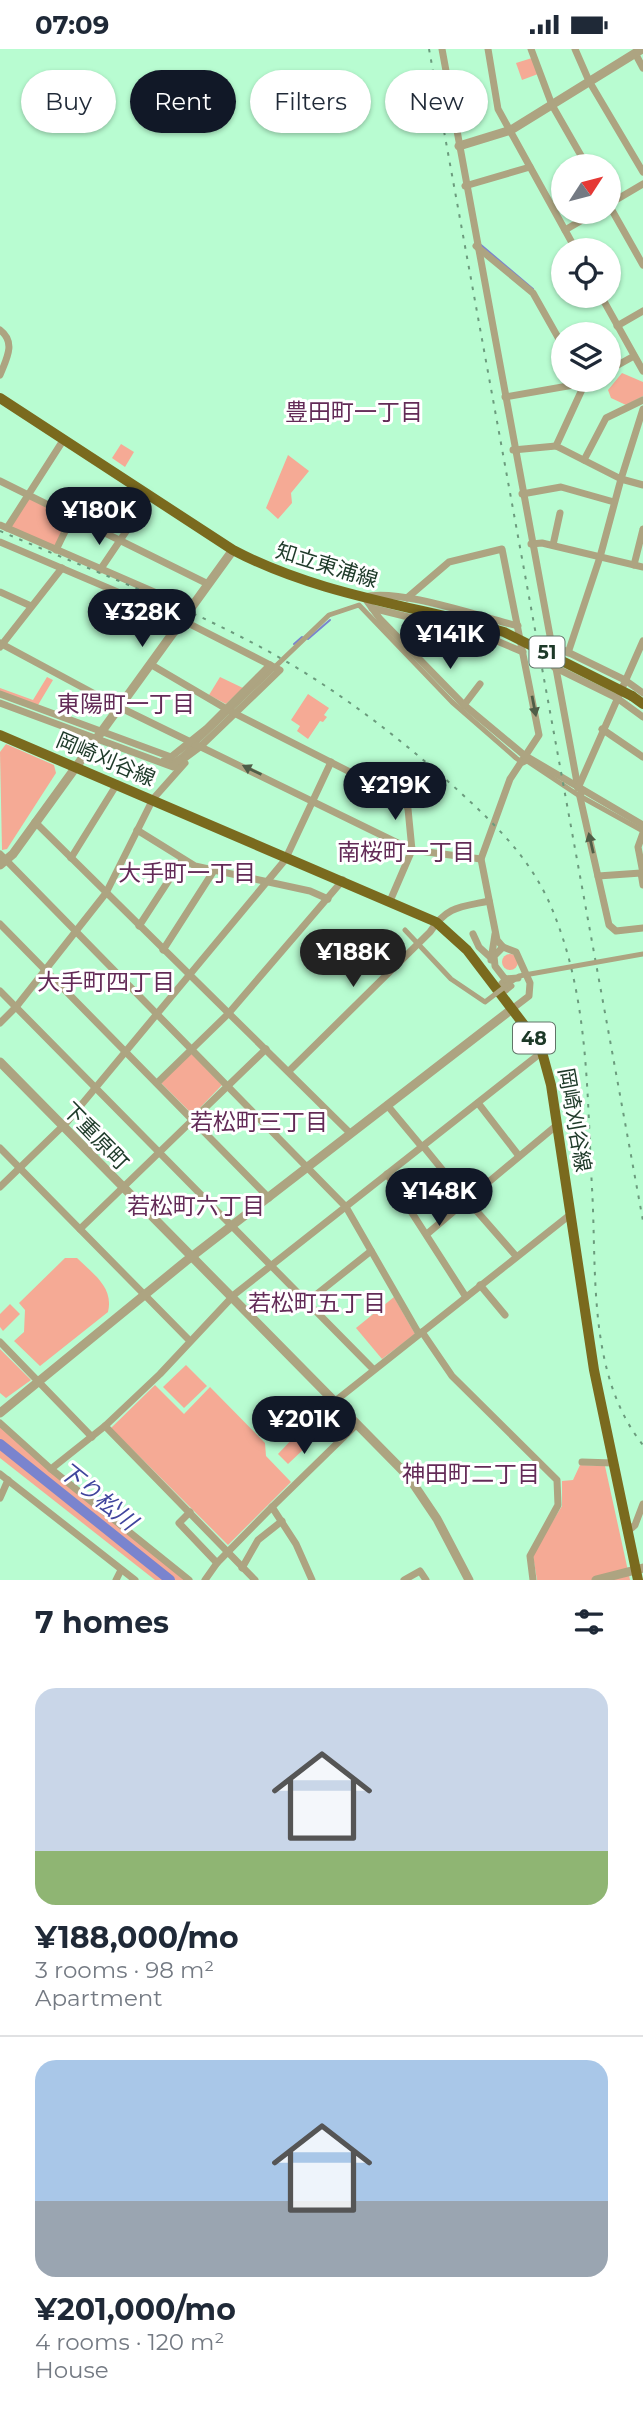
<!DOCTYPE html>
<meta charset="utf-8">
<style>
:root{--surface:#fff;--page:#f6f6f7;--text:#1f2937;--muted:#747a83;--line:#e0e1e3;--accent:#111827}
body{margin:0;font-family:Montserrat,"Noto Sans JP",sans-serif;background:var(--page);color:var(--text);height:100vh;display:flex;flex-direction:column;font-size:26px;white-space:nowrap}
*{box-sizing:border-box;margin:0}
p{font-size:23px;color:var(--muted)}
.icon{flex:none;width:38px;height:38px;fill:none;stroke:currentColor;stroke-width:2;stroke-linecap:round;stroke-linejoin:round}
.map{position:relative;height:1531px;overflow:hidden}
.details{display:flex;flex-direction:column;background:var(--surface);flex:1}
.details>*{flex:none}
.top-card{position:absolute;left:21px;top:21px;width:602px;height:63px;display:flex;gap:14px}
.needle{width:46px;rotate:54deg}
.tools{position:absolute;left:551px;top:105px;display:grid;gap:14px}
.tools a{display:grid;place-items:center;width:70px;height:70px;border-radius:50%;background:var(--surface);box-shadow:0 2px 5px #0004;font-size:35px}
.price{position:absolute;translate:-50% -60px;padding:0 16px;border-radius:24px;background:var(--accent);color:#fff;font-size:23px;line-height:46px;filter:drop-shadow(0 2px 4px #0008)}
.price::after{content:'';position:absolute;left:50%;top:42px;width:21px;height:16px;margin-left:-10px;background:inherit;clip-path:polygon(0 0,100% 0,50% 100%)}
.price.current{background:#222;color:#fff}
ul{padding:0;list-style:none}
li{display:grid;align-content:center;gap:14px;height:371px;padding:0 35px}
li+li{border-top:2px solid var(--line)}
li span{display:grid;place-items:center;height:217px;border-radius:21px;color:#555}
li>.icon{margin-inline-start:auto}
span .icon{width:126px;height:126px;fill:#fffc;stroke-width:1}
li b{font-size:30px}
h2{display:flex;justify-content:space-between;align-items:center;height:84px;padding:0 35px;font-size:30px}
.tag{padding:0 24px;border-radius:32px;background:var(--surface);box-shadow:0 2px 5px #0004;font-size:24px;line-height:63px}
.tag.current{background:var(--accent);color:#fff}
.status{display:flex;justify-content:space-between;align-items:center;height:49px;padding:0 35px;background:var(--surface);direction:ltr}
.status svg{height:19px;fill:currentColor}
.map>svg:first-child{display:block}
.green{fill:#f5aa95}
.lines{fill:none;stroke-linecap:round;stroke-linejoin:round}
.stream{stroke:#7a84ce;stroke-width:2}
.river{stroke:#7a84ce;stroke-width:10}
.pedestrian{stroke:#ada481;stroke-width:5}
.minor{stroke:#ada481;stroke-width:7}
.tertiary{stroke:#ada481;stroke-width:9}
.primary{stroke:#7a6a1e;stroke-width:10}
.rail{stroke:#6b9b7d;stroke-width:2;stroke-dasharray:3.5 7;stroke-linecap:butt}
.pedestrian-bridge{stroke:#ada481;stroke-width:5}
.primary-bridge{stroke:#7a6a1e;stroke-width:10}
.oneway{fill:#4f5e47}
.labels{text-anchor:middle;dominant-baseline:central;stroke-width:6;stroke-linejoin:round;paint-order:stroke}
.shield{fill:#fff;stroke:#617468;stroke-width:2}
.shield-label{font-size:19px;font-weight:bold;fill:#1d3928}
.street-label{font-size:21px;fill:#1d3928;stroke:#fff}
.neighbourhood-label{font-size:23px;fill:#632b57;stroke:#fff}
.water-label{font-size:23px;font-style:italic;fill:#40459d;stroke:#fff}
</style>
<div class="status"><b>07:09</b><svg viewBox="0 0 49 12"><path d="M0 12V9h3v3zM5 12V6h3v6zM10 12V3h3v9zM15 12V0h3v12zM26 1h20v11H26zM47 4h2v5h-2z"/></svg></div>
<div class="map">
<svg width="643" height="1531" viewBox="0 0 643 1531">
<rect width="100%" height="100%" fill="#b8fcd1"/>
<!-- green -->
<g class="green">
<path d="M532 9 538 25 522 31 516 14Z"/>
<path d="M622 324 643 333V347L626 356 611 349 608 341Z"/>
<path d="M121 395 134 403 125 418 112 409Z"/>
<path d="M288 406 309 422 291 444 292 454 278 470 266 459Z"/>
<path d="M29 449 69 469 55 497 10 478Z"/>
<path d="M47 628 53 631 38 656 0 643V639L33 651Z"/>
<path d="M220 628 243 639 226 655 209 646Z"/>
<path d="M308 645 329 659 324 666 327 668 323 673 320 672 308 690 297 682 300 677 291 671Z"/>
<path d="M6 695 54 716 56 724 7 800 2 801 0 703Z"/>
<circle cx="510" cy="913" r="8"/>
<path d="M190 1003 222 1036 193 1066 160 1033Z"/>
<path d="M65 1209H77C93 1225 114 1238 108 1263L40 1317 14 1292 24 1283 25 1261 19 1254Z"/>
<path d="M394 1248 415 1285 382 1310 356 1279Z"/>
<path d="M10 1255 20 1265 3 1282 0 1278V1265Z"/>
<path d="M0 1300 31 1331 6 1349 0 1344Z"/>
<path d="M186 1316 207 1337 184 1359 163 1338Z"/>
<path d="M155 1336 184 1365 210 1338 265 1394 266 1407 291 1433 228 1496 111 1379Z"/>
<path d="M0 1375 189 1531H155L0 1409Z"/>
<path d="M295 1387 306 1398 288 1415 278 1405Z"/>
<path d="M580 1416 605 1417 630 1531H537L533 1507 536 1499 562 1457V1432L573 1431Z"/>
</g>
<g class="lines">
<!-- stream -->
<g class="stream">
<path d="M481 196 533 240"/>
<path d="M308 590 330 571"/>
<path d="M294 595 302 588"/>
</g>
<!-- river -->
<path class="river" d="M0 1395 170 1531"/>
<!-- pedestrian -->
<g class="pedestrian">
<path d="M163 711 173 713 182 707 329 566 359 556 452 653 516 709 523 714 527 712 578 746 643 782"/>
<path d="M503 932 512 937 506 942 501 934Z"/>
</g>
<!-- minor -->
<g class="minor">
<path d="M442 0 578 739"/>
<path d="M488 0 498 60 576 201"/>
<path d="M531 0 552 56 587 117"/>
<path d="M575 0 589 32 643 123"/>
<path d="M635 4 643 19"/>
<path d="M465 137 530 118"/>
<path d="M609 155 643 135"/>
<path d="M609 156 643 216"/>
<path d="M565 181 596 163"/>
<path d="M476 197 533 244 564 299"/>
<path d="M601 247 643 322"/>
<path d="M617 277 643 262"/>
<path d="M0 281C16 293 7 309 0 326"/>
<path d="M609 321 634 307"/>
<path d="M585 334 556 397 621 430 643 360"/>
<path d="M505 348 585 334"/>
<path d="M513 401 556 397"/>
<path d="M584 411 606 369 643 351"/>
<path d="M0 432 208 535"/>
<path d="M522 445 561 438 614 453"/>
<path d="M0 476 191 559"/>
<path d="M7 479 64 390"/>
<path d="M0 493 174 567 280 621 200 698 173 718 0 654"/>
<path d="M531 495 542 494 643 518"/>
<path d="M553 496 560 464"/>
<path d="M56 501 72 468"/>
<path d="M634 516 643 480"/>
<path d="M100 521 150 447"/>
<path d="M0 543 31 557"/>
<path d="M407 549 449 513 502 500 539 686 510 730 481 810 497 891 503 898 516 903 530 934 529 947 512 960"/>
<path d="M372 559 485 587 523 603"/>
<path d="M518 577C480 568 400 539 364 548L380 570 464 656 524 706 643 776"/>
<path d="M0 594 119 658 412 801 408 760 403 750 230 662 150 615"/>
<path d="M551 595 625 631 643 644"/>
<path d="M0 598 62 519"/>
<path d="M568 604 600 508 621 430 643 436"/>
<path d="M554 618 617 649 643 668"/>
<path d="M0 645 171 708 207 679 270 616"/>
<path d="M464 656 480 635"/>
<path d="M602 680 643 708"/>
<path d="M578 739 643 592"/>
<path d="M582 741 580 748 609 876 616 882 643 879"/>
<path d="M35 773 350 1084"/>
<path d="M137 781 195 817 310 842 328 850"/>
<path d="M643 784 638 798 643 824"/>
<path d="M0 805 346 1158 419 1285"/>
<path d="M71 809 117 735"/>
<path d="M598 827 641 824 643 836"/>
<path d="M390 852 412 801 481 810"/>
<path d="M0 875 269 1149"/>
<path d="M139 877 182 811"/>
<path d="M473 885 479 898 490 908"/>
<path d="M503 898 494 907 495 917 505 930 518 929"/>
<path d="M163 901 213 823"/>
<path d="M491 911 495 885"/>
<path d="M0 942 373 1320"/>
<path d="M0 974 16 958 106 844 153 750 185 714"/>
<path d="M289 1022 430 883C447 857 460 858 489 852"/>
<path d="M157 1034 228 965 343 831"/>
<path d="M478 1054 519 1107"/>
<path d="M387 1056 422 1098"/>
<path d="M423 1097 467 1151 557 1076"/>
<path d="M0 1099 190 1292"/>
<path d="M387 1125 466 1248"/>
<path d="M0 1138 67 1073 285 811 331 713"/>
<path d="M80 1180 266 1000"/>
<path d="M427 1185 467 1151 516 1207"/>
<path d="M480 1236 505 1266"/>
<path d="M307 1253 371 1202"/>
<path d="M422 1283 452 1327 557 1431 558 1456 530 1507 533 1531"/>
<path d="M0 1293 92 1388"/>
<path d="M334 1353 571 1165"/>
<path d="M0 1374 51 1420 105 1377 160 1325 235 1245 542 1003"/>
<path d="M105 1377 255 1531"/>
<path d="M582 1413 613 1414"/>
<path d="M51 1420 189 1531"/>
<path d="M0 1425 135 1531"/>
<path d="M0 1449 8 1431"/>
<path d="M272 1458 356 1376"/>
<path d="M190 1463 179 1474 217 1514"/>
<path d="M627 1483 635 1476 643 1455"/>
<path d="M242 1519 258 1491 282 1472"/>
<path d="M116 1531 121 1521"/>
<path d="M205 1531 217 1514 272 1458 296 1495 312 1531"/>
<path d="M404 1531 420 1522 426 1531"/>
</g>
<!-- tertiary -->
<g class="tertiary">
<path d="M459 97 511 81 642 0"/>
<path d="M0 816 13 805 233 501"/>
<path d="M0 1013 408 1427 437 1470 469 1531"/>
<path d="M0 1364 186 1212 512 960"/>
<path d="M596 1531 643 1519"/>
</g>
<!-- primary -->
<g class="primary">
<path d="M0 349 233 501C303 538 381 552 457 570"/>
<path d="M632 647 643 655"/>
<path d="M0 686 436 873 467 901 534 989 542 1003 551 1036 594 1321 638 1531"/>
</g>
<!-- rail -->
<g class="rail">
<path d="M429 0 643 1172"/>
<path d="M0 482C83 518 169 550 249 592 323 630 389 680 451 735 495 775 535 812 556 870 589 955 587 1049 592 1139 597 1223 587 1326 643 1396"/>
</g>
<!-- pedestrian-bridge -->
<path class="pedestrian-bridge" d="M405 881 451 930 485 953 519 927 643 905"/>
<!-- primary-bridge -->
<path class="primary-bridge" d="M457 570 504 583 632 647"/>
</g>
<!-- one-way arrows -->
<defs><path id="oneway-solid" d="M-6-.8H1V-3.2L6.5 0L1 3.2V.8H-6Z" transform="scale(1.75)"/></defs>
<g class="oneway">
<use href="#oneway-solid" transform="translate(534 657) rotate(79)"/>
<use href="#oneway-solid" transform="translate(252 721) rotate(-154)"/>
<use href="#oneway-solid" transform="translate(591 794) rotate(-103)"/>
</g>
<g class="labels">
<!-- shield labels -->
<g class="shield">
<rect x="529.5" y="587.5" width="35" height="31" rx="5"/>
<rect x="513" y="973.5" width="42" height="31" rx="5"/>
</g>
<g class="shield-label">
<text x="547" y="603">51</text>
<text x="534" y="989">48</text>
</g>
<!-- street labels -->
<g class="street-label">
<text transform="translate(327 516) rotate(17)">知立東浦線</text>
<text transform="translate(106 710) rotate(23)">岡崎刈谷線</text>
<text transform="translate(575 1071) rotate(80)">岡崎刈谷線</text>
<text transform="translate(96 1087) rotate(46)">下重原町</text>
</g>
<!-- neighbourhood labels -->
<g class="neighbourhood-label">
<text x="354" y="363">豊田町一丁目</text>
<text x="126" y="655">東陽町一丁目</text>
<text x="406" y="803">南桜町一丁目</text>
<text x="187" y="824">大手町一丁目</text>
<text x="106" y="933">大手町四丁目</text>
<text x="259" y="1073">若松町三丁目</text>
<text x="196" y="1157">若松町六丁目</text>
<text x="317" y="1254">若松町五丁目</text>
<text x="471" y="1425">神田町二丁目</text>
</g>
<!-- water labels -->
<g class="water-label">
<text transform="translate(98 1447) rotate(39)">下り松川</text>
</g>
</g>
</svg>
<div class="tools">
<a><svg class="needle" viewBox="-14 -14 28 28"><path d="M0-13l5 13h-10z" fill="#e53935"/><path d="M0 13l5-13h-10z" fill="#747a83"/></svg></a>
<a><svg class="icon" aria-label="locate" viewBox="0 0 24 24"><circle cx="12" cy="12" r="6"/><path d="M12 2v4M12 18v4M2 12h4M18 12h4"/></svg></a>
<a><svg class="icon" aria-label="layers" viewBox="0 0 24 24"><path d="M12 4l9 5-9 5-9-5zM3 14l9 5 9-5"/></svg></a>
</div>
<b class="price" style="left:99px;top:498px">¥180K</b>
<b class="price" style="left:142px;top:600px">¥328K</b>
<b class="price" style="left:450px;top:622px">¥141K</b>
<b class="price" style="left:395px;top:773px">¥219K</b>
<b class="price current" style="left:353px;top:940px">¥188K</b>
<b class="price" style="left:439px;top:1179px">¥148K</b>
<b class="price" style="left:304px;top:1407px">¥201K</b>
<div class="top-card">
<a class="tag">Buy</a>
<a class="tag current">Rent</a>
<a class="tag">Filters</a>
<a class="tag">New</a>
</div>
</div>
<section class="details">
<h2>7 homes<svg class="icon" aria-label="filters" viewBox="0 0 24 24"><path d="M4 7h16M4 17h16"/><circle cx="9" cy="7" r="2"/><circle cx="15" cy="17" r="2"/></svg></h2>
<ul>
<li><span style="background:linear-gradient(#c9d6e8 75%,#8fb573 0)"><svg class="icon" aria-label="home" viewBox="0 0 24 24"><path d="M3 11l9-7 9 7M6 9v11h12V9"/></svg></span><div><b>¥188,000/mo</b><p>3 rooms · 98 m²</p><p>Apartment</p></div></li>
<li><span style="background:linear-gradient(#a9c7e8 65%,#9aa5b1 0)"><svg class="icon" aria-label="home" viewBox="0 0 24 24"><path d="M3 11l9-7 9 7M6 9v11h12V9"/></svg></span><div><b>¥201,000/mo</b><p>4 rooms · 120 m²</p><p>House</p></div></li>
</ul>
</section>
